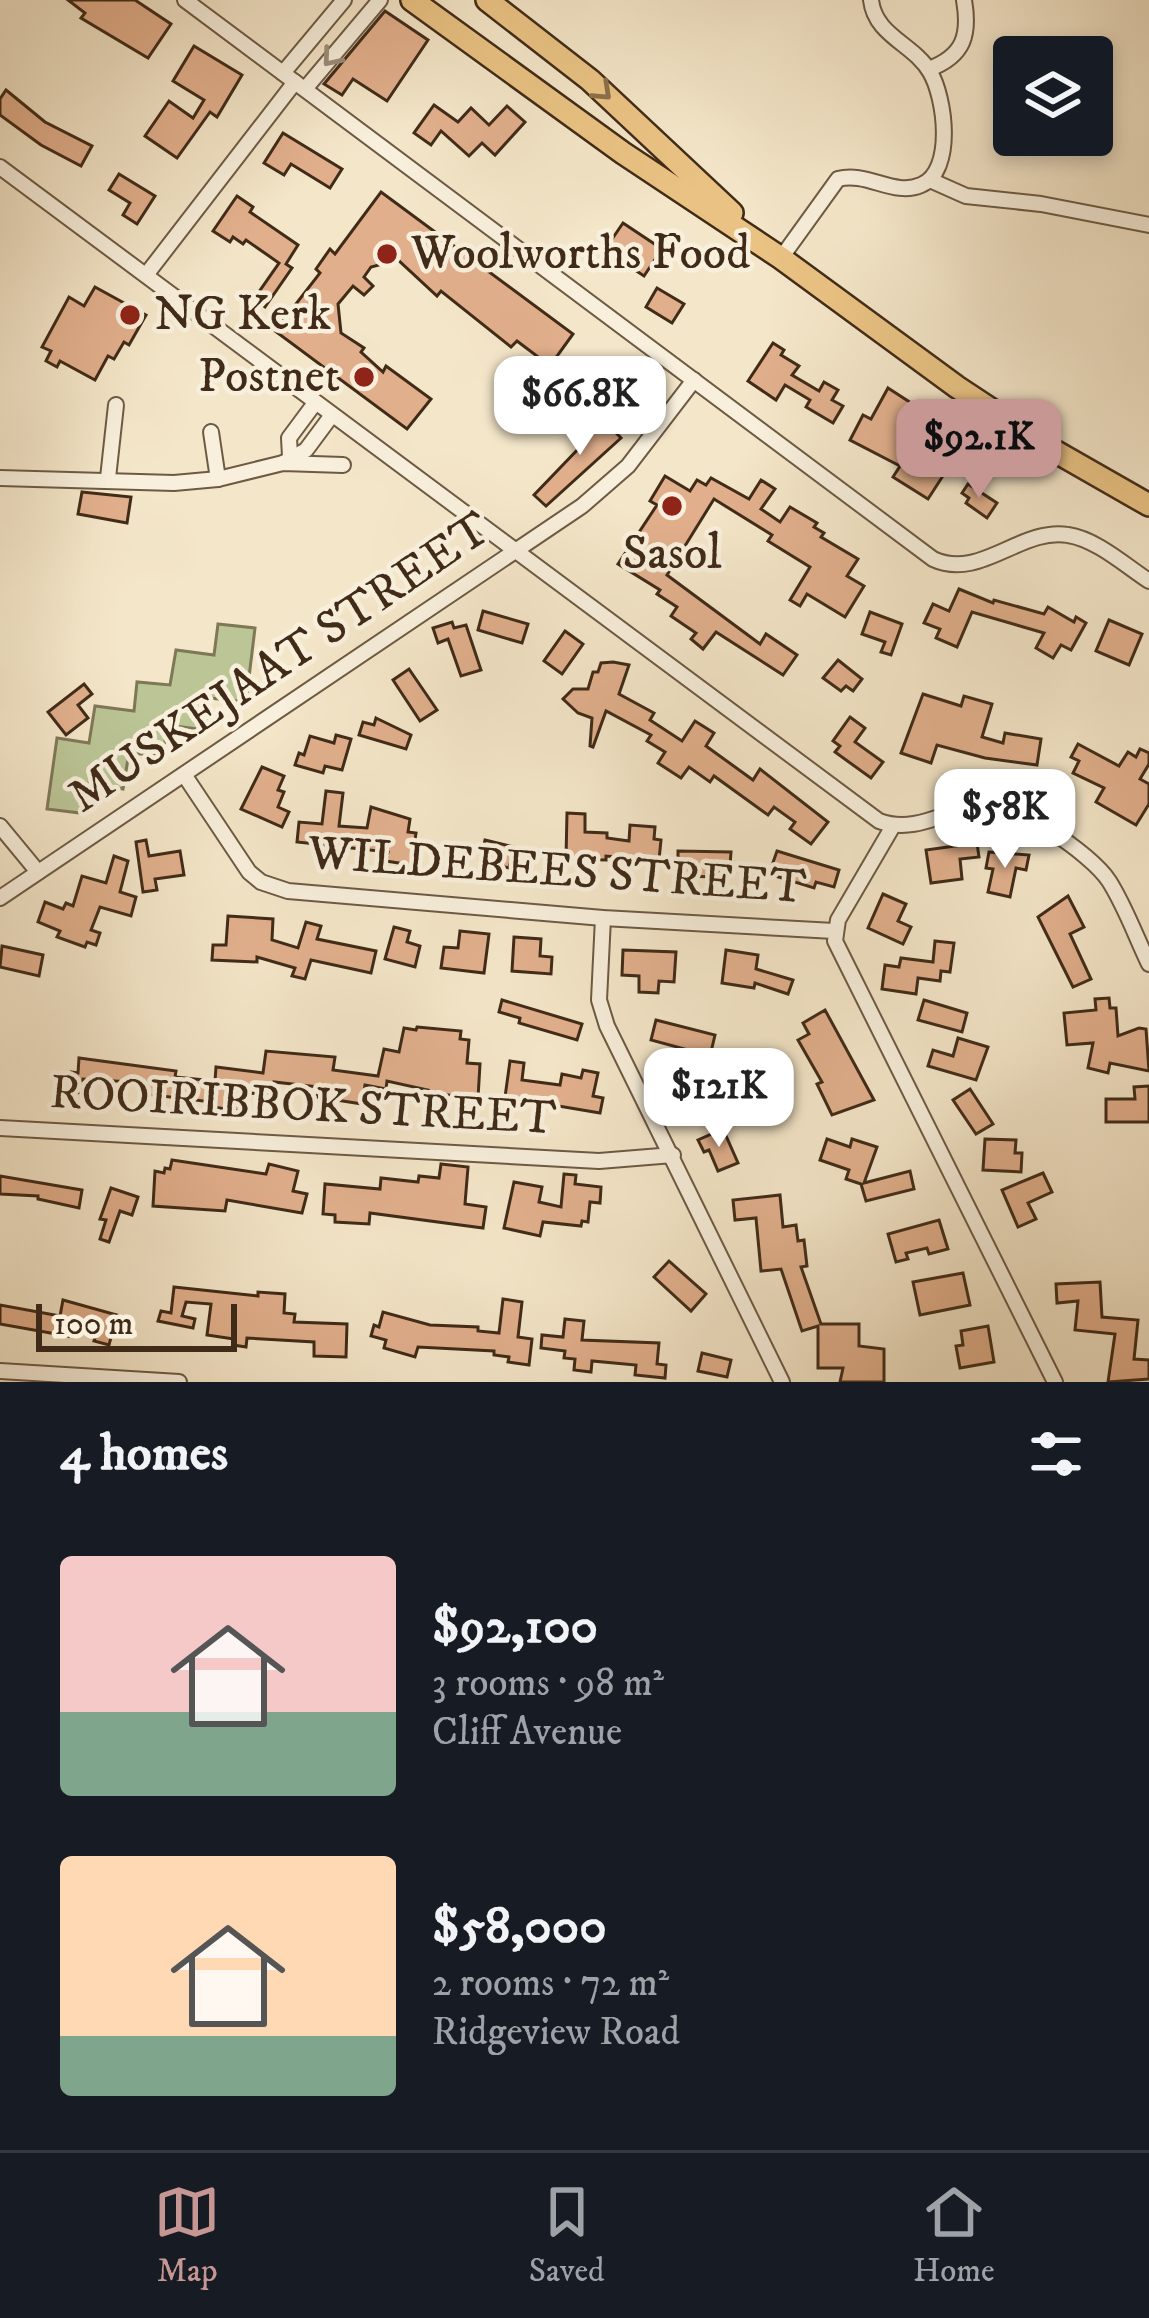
<!DOCTYPE html>
<meta charset="utf-8">
<style>
:root{--surface:#171b24;--page:#20242c;--text:#f1f3f6;--muted:#9ea1a6;--line:#363941;--accent:#c59692}
body{margin:0;font-family:"IM FELL DW Pica",serif;background:var(--page);color:var(--text);height:100vh;display:flex;flex-direction:column;font-size:45px;white-space:nowrap}
*{box-sizing:border-box;margin:0}
p{font-size:39px;color:var(--muted)}
.icon{flex:none;width:66px;height:66px;fill:none;stroke:currentColor;stroke-width:2;stroke-linecap:round;stroke-linejoin:round}
.map{position:relative;height:1382px;overflow:hidden}
.panel{display:flex;flex-direction:column;background:var(--surface);flex:1}
.panel>*{flex:none}
.buttons{position:absolute;left:993px;top:36px;display:grid;gap:24px}
.buttons a{display:grid;place-items:center;width:120px;height:120px;border-radius:12px;background:var(--surface);box-shadow:0 6px 18px #0003;font-size:60px}
.scale{position:absolute;left:36px;bottom:30px;width:201px;box-sizing:border-box;padding-left:12px;border:6px solid #402b18;border-top:0;font-size:33px;line-height:42px;white-space:nowrap;color:#402b18;-webkit-text-stroke:9px #f8efdc;paint-order:stroke}
.price{position:absolute;translate:-50% -102px;padding:0 27px;border-radius:24px;background:#fff;color:#222;font-size:39px;line-height:78px;filter:drop-shadow(0 3px 6px #0008)}
.price::after{content:'';position:absolute;left:50%;top:72px;width:36px;height:27px;margin-left:-18px;background:inherit;clip-path:polygon(0 0,100% 0,50% 100%)}
.price.current{background:var(--accent);color:#111}
ul{padding:0;list-style:none}
li{display:flex;align-items:center;gap:36px;height:300px;padding:0 60px}
li span{display:grid;place-items:center;flex:none;width:336px;height:240px;border-radius:12px;color:#555}
li>.icon{margin-inline-start:auto}
span .icon{width:144px;height:144px;fill:#fffc;stroke-width:1}
li b{font-size:51px}
h2{display:flex;justify-content:space-between;align-items:center;height:144px;padding:0 60px;font-size:51px}
.tabs{display:flex;justify-content:space-around;align-items:center;height:168px;border-top:3px solid var(--line);background:var(--surface);font-size:33px;color:var(--muted)}
.tabs a{display:grid;justify-items:center;gap:6px}
.tabs .current{color:var(--accent)}
.map>svg:first-child{display:block}
.green{fill:#bbc596;stroke:#7e7857;stroke-width:3}
.building{fill:#e1af8c;stroke:#402b18;stroke-width:3}
.lines{fill:none;stroke-linecap:round;stroke-linejoin:round}
.street-casing{stroke:#6d5a44;stroke-width:18}
.primary-casing{stroke:#402b18;stroke-width:26}
.street{stroke:#f8efdc;stroke-width:14}
.primary{stroke:#eac384;stroke-width:21}
.oneway{stroke:#9c8d7a}
.oneway2{stroke:#8c6f49}
.poi-dot{fill:#8f2418;stroke:#f8efdc;stroke-width:4.5}
.labels{text-anchor:middle;dominant-baseline:central;stroke-width:9;stroke-linejoin:round;paint-order:stroke}
.poi-label{font-size:48px;fill:#402b18;stroke:#f8efdc;text-anchor:start}
.street-label{font-size:48px;fill:#402b18;stroke:#f8efdc}
</style>
<div class="map">
<svg width="1149" height="1382" viewBox="0 0 1149 1382">
<rect width="100%" height="100%" fill="#f4e6c9"/>
<filter id="stains"><feTurbulence type="fractalNoise" baseFrequency=".00167" numOctaves="4"/><feColorMatrix values="0 0 0 0 .2 0 0 0 0 .09 0 0 0 0 .02 0 0 0 .5 -.17"/></filter>
<radialGradient id="worn" r=".72"><stop offset=".6" stop-color="#630" stop-opacity="0"/><stop offset="1" stop-color="#630" stop-opacity=".3"/></radialGradient>
<!-- green -->
<path class="green" d="M218 624 255 628 246 702 209 698 205 730 167 725 163 756 129 753 123 789 85 783 80 813 47 809 57 738 89 743 95 706 134 711 137 682 170 685 176 650 214 655Z"/>
<!-- building -->
<g class="building">
<path d="M68 0H135L171 24 148 58 81 18 85 13Z"/>
<path d="M385 11 428 40 387 101 353 79 342 95 324 84Z"/>
<path d="M194 46 242 75 217 117 210 112 177 158 145 136 169 101 193 118 204 100 173 81Z"/>
<path d="M6 90 45 122 92 146 81 166 41 145 0 115V99Z"/>
<path d="M434 105 458 122 471 108 489 125 507 106 525 122 495 155 482 143 469 156 441 131 431 145 414 133Z"/>
<path d="M283 133 342 169 330 188 291 164 284 175 264 163Z"/>
<path d="M119 174 155 196 137 224 123 215 130 203 109 190Z"/>
<path d="M381 192 573 334 550 366 517 341 511 347 441 291 437 296 398 260 371 267 364 277 373 286 364 295 353 286 338 304 341 333 364 348 361 352 383 372 386 366 431 399 407 429 275 331 320 273 316 269 330 249 335 254Z"/>
<path d="M237 196 253 207 250 212 298 245 286 264 292 268 265 307 254 299 279 263 246 240 243 244 233 237 230 242 213 231Z"/>
<path d="M623 223 662 249 644 276 635 270 638 265 608 245Z"/>
<path d="M95 287 146 315 129 345 124 342 114 359 108 356 95 380 60 361 57 367 46 361 51 351 42 347 69 297 84 306Z"/>
<path d="M657 288 684 304 672 323 646 307Z"/>
<path d="M773 343 784 350 781 355 799 366 792 375 819 391 824 382 838 390 832 400 843 406 833 423 806 407 810 400 785 385 776 400 748 381Z"/>
<path d="M888 388 925 412 905 441 948 468 928 499 893 477 900 466 850 440 863 415 871 419Z"/>
<path d="M598 414 621 438 546 506 534 495 582 445 572 438Z"/>
<path d="M665 476 690 491 697 480 706 485 711 478 749 499 761 480 775 489 761 509 780 522 790 507 817 523 814 527 824 533 821 537 858 559 847 576 864 586 845 617 807 594 800 606 790 600 810 567 768 541 772 535 714 499 667 575 760 644 766 634 797 655 783 675 716 632 703 649 691 639 696 633 671 616 677 607 657 594 660 590 618 564 657 505 650 501Z"/>
<path d="M968 484 997 503 987 518 966 503 969 498 962 493Z"/>
<path d="M82 492 131 497 127 523 78 514Z"/>
<path d="M959 589 993 603 994 600 1044 614 1048 607 1074 622 1076 617 1086 623 1071 650 1061 645 1053 658 1036 648 1044 633 972 612 957 647 936 638 940 629 924 623 933 604 949 611Z"/>
<path d="M483 611 528 624 522 643 478 630Z"/>
<path d="M870 612 902 624 891 655 881 652 885 642 862 634Z"/>
<path d="M1109 620 1142 634 1129 665 1096 651Z"/>
<path d="M452 622 454 628 466 625 481 670 461 676 448 639 438 643 433 628Z"/>
<path d="M565 631 583 644 562 674 544 661Z"/>
<path d="M838 660 862 679 853 691 846 686 841 691 823 678Z"/>
<path d="M613 662 629 665 619 694 654 713 650 720 682 741 695 721 714 733 706 746 753 780 760 769 828 822 811 844 790 829 795 822 774 807 768 815 714 776 710 782 689 767 681 778 658 763 665 752 647 741 651 735 606 711 593 747 590 746 592 718 578 713 563 699 573 689H588L593 672H598L601 663Z"/>
<path d="M409 669 437 710 420 721 393 680Z"/>
<path d="M84 684 92 694 78 705 88 718 66 735 48 712Z"/>
<path d="M923 694 961 706 964 696 992 704 982 737 1003 743 1005 733 1041 739 1037 765 985 758 937 745 931 763 901 753Z"/>
<path d="M850 717 865 728 855 742 883 762 871 778 835 752 840 746 833 741Z"/>
<path d="M376 718 411 735 406 749 359 735 363 722 374 725Z"/>
<path d="M336 735 351 739 342 770 325 766 323 773 295 765 299 753 304 755 310 736 334 743Z"/>
<path d="M1078 744 1119 766 1128 752 1136 757 1140 749 1149 753V764L1140 779 1149 784V804L1136 825 1096 802 1104 788 1073 773 1079 761 1071 757Z"/>
<path d="M262 767 284 776 278 790 284 792 278 807 289 812 282 827 241 809Z"/>
<path d="M326 791 343 793 339 826 367 828 371 807 410 819 408 832 416 833 411 865 386 861 388 852 297 842 299 822 322 824Z"/>
<path d="M567 813 585 814V832L607 833V838L629 841 630 825 655 827 654 839 661 840 659 860 606 856V860L566 859Z"/>
<path d="M146 840 149 856 180 851 184 875 155 879 157 890 143 892 136 842Z"/>
<path d="M485 840 514 847 509 868 480 861Z"/>
<path d="M977 843 979 857 960 859 962 879 931 883 926 850Z"/>
<path d="M678 851 731 852 730 865 718 866V877L678 876Z"/>
<path d="M777 851 839 870 834 887 816 882 814 888 769 874Z"/>
<path d="M989 852 1029 855 1026 870 1016 868 1010 897 988 892 993 869 986 868Z"/>
<path d="M114 856 128 861 120 892 136 897 131 916 100 907 91 930 100 933 96 945 87 942 85 947 57 937 60 931 38 922 45 902 63 909 66 903 73 906 82 876 106 883Z"/>
<path d="M883 894 906 904 898 921 911 927 903 944 868 928Z"/>
<path d="M1068 896 1084 927 1070 934 1091 979 1073 987 1038 917Z"/>
<path d="M228 916 273 919 272 940 298 948 306 922 321 926 317 939 376 951 371 973 311 960 305 979 292 976 295 968 257 957V962L212 960 213 945H226Z"/>
<path d="M394 927 410 931 407 942 420 946 415 967 385 959Z"/>
<path d="M460 931 489 934 484 973 441 968 444 947 458 948Z"/>
<path d="M514 937 541 939 540 956 552 957 551 974 512 971Z"/>
<path d="M935 941 954 943 950 972 941 971 940 981 918 978 916 994 882 989 885 965 899 967 901 958 933 962Z"/>
<path d="M2 946 43 955 39 976 0 967Z"/>
<path d="M623 950 676 952 674 982 659 981 658 993 639 992V976L622 975Z"/>
<path d="M726 950 758 955 756 969 793 980 788 994 755 983 754 988 722 983Z"/>
<path d="M1109 998 1110 1008H1116L1118 1036 1139 1028 1146 1029 1149 1071 1110 1063 1108 1073 1088 1068 1093 1043 1067 1045 1064 1013 1096 1010 1095 999Z"/>
<path d="M502 1000 582 1024 577 1040 519 1023 520 1018 499 1012Z"/>
<path d="M924 1000 967 1013 962 1032 918 1020Z"/>
<path d="M825 1010 874 1100 832 1115 817 1084 822 1082 798 1040 809 1034 803 1023Z"/>
<path d="M656 1020 715 1035 710 1056 651 1040Z"/>
<path d="M417 1027 461 1031 460 1039 469 1040 467 1063 480 1064 478 1098 427 1093 428 1090 387 1081 386 1089 365 1085 362 1104 317 1097 319 1087 274 1082 273 1094 244 1093 242 1111 212 1107V1102L145 1094 146 1083 83 1079 81 1093 69 1092 71 1072 78 1073 79 1058 176 1071 175 1077 215 1081 216 1067 263 1073 266 1051 335 1057 333 1070 378 1076 384 1049 399 1052 404 1028 416 1030Z"/>
<path d="M958 1038 988 1047 976 1080 928 1066 933 1050 953 1056Z"/>
<path d="M510 1061 524 1063 522 1080 560 1085 562 1074 581 1078 583 1070 598 1073 593 1096 603 1098 600 1113 505 1097Z"/>
<path d="M691 1074 739 1087 733 1108 686 1096Z"/>
<path d="M1149 1086V1122H1106V1099H1135L1134 1087Z"/>
<path d="M970 1089 993 1124 976 1134 953 1100Z"/>
<path d="M723 1129 738 1163 718 1171 709 1150 704 1152 698 1140Z"/>
<path d="M827 1139 850 1147 852 1139 877 1147 864 1183 910 1171 914 1189 866 1201 861 1184 846 1179 849 1170 820 1160Z"/>
<path d="M985 1139 1016 1140 1015 1153H1022L1021 1172 983 1170Z"/>
<path d="M172 1160 266 1174 269 1164 298 1171 293 1191 307 1194 302 1213 227 1200 225 1211 153 1206 155 1171 164 1173 165 1168 170 1169Z"/>
<path d="M441 1164 468 1167 465 1204 486 1207 483 1228 370 1213 369 1224 335 1222V1215L323 1214 325 1184 380 1189 381 1178 418 1182 419 1176 439 1178Z"/>
<path d="M1043 1173 1052 1192 1028 1203 1036 1219 1018 1227 1002 1190Z"/>
<path d="M564 1174 576 1175 575 1184 601 1187 600 1203 590 1202 588 1222 582 1221 581 1226 543 1222 540 1236 504 1228 514 1182 542 1187 539 1202 561 1207Z"/>
<path d="M0 1176 82 1190 79 1208 38 1199V1196L0 1194Z"/>
<path d="M111 1188 138 1197 132 1215 120 1211 109 1242 100 1239 106 1220 100 1219Z"/>
<path d="M780 1195 783 1227 796 1225 798 1241 804 1240 807 1266 801 1267 821 1324H859V1346L884 1349V1382H840L843 1368H818V1326L802 1331 781 1269 761 1271 756 1218 735 1220 733 1200Z"/>
<path d="M939 1220 948 1249 929 1254 927 1248 906 1253 908 1259 896 1262 888 1234Z"/>
<path d="M669 1261 706 1294 691 1311 654 1277Z"/>
<path d="M963 1273 970 1305 920 1315 913 1282Z"/>
<path d="M1100 1282 1102 1317 1138 1320 1134 1359 1149 1360V1379L1108 1382 1115 1334 1075 1330 1078 1301 1057 1303 1056 1284Z"/>
<path d="M174 1287 258 1296V1292L285 1294 284 1313 295 1314 294 1322 347 1324 346 1357 314 1356V1342L247 1338 246 1347 233 1345 234 1339 207 1335 211 1304 186 1302 182 1316 195 1319 193 1328 158 1321 161 1311 171 1313Z"/>
<path d="M503 1299 522 1302 518 1337 532 1339 529 1365 508 1362 509 1357 494 1355V1351L418 1347 415 1357 384 1348 386 1340 371 1336 374 1325 379 1327 383 1312 430 1325 478 1327V1331L499 1333Z"/>
<path d="M63 1300 117 1315 109 1345 94 1341 99 1324 77 1318 73 1337 0 1324V1305L60 1316Z"/>
<path d="M565 1319 584 1321 582 1340 659 1343 657 1364 666 1365 665 1378 635 1375 636 1365 592 1361 591 1372 574 1370 575 1359 564 1358 565 1351 541 1348 542 1335 563 1337Z"/>
<path d="M988 1326 994 1362 960 1368 956 1346 963 1345 961 1331Z"/>
<path d="M702 1353 731 1360 727 1377 698 1371Z"/>
</g>
<g class="lines">
<!-- street casing -->
<g class="street-casing">
<g id="street">
<path d="M185 0 933 559C980 581 1021 527 1068 535 1096 539 1126 566 1149 581"/>
<path d="M929 69C964 56 970 35 964 0"/>
<path d="M283 73 344 0"/>
<path d="M305 89 380 0"/>
<path d="M0 167 879 821C914 834 944 812 977 805 1010 798 1091 853 1109 881 1125 906 1136 937 1149 964"/>
<path d="M930 180 966 196 1041 204 1149 225"/>
<path d="M781 258 838 179C867 171 894 197 921 185 955 171 945 97 930 72 914 44 875 36 871 0"/>
<path d="M146 275 295 82"/>
<path d="M211 432 218 479"/>
<path d="M290 456 289 438 315 403"/>
<path d="M283 463 306 450 332 415"/>
<path d="M0 478 174 483 218 479 283 463 343 465"/>
<path d="M108 478 116 405"/>
<path d="M185 776 249 872 261 882 288 891 603 918 834 931"/>
<path d="M0 826 38 872"/>
<path d="M893 826 838 920 835 941 1055 1382"/>
<path d="M0 898 582 506 628 466 694 380"/>
<path d="M603 918 599 1000 607 1026 782 1382"/>
<path d="M0 1128 599 1161 673 1155"/>
<path d="M0 1371 179 1382"/>
</g>
</g>
<!-- primary casing -->
<g class="primary-casing">
<g id="primary">
<path d="M412 0 623 153 781 258 957 387 1051 449 1149 505"/>
<path d="M487 0 590 80 732 213"/>
</g>
</g>
<!-- street -->
<use href="#street" class="street"/>
<!-- primary -->
<use href="#primary" class="primary"/>
</g>
<!-- one-way arrows -->
<defs><path id="oneway-chevron" d="M-2-3.5L2.5 0L-2 3.5" fill="none" stroke-width="1.6" stroke-linecap="round" stroke-linejoin="round" transform="scale(3)"/></defs>
<use class="oneway" href="#oneway-chevron" transform="translate(331 58) rotate(130)"/>
<use class="oneway2" href="#oneway-chevron" transform="translate(603 92) rotate(43)"/>
<!-- markers -->
<g class="poi-dot">
<circle cx="387" cy="254" r="12"/>
<circle cx="130" cy="315" r="12"/>
<circle cx="364" cy="377" r="12"/>
<circle cx="672" cy="506" r="12"/>
</g>
<g class="labels">
<!-- poi labels -->
<g class="poi-label">
<text x="411" y="254">Woolworths Food</text>
<text x="154" y="315">NG Kerk</text>
<text x="340" y="377" text-anchor="end">Postnet</text>
<text x="672" y="554" text-anchor="middle">Sasol</text>
</g>
<!-- street labels -->
<g class="street-label">
<text transform="translate(280 663) rotate(-34)">MUSKEJAAT STREET</text>
<text transform="translate(557 871) rotate(4)">WILDEBEES STREET</text>
<text transform="translate(303 1106) rotate(3)">ROOIRIBBOK STREET</text>
</g>
</g>
<rect width="100%" height="100%" filter="url(#stains)"/>
<rect width="100%" height="100%" fill="url(#worn)"/>
</svg>
<div class="buttons">
<a><svg class="icon" aria-label="layers" viewBox="0 0 24 24"><path d="M12 4l9 5-9 5-9-5zM3 14l9 5 9-5"/></svg></a>
</div>
<div class="scale">100 m</div>
<b class="price" style="left:580px;top:458px">$66.8K</b>
<b class="price current" style="left:979px;top:501px">$92.1K</b>
<b class="price" style="left:1005px;top:871px">$58K</b>
<b class="price" style="left:719px;top:1150px">$121K</b>
</div>
<section class="panel">
<h2>4 homes<svg class="icon" aria-label="filters" viewBox="0 0 24 24"><path d="M4 7h16M4 17h16"/><circle cx="9" cy="7" r="2"/><circle cx="15" cy="17" r="2"/></svg></h2>
<ul>
<li><span style="background:linear-gradient(#f6c9c9 65%,#7fa58c 0)"><svg class="icon" aria-label="home" viewBox="0 0 24 24"><path d="M3 11l9-7 9 7M6 9v11h12V9"/></svg></span><div><b>$92,100</b><p>3 rooms · 98 m²</p><p>Cliff Avenue</p></div></li>
<li><span style="background:linear-gradient(#ffd9b3 75%,#7fa58c 0)"><svg class="icon" aria-label="home" viewBox="0 0 24 24"><path d="M3 11l9-7 9 7M6 9v11h12V9"/></svg></span><div><b>$58,000</b><p>2 rooms · 72 m²</p><p>Ridgeview Road</p></div></li>
</ul>
</section>
<nav class="tabs">
<a class="current"><svg class="icon" aria-label="map" viewBox="0 0 24 24"><path d="M3 6l6-2 6 2 6-2v14l-6 2-6-2-6 2zM9 4v14M15 6v14"/></svg>Map</a>
<a><svg class="icon" aria-label="saved" viewBox="0 0 24 24"><path d="M7 4h10v16l-5-4-5 4z"/></svg>Saved</a>
<a><svg class="icon" aria-label="home" viewBox="0 0 24 24"><path d="M3 11l9-7 9 7M6 9v11h12V9"/></svg>Home</a>
</nav>
